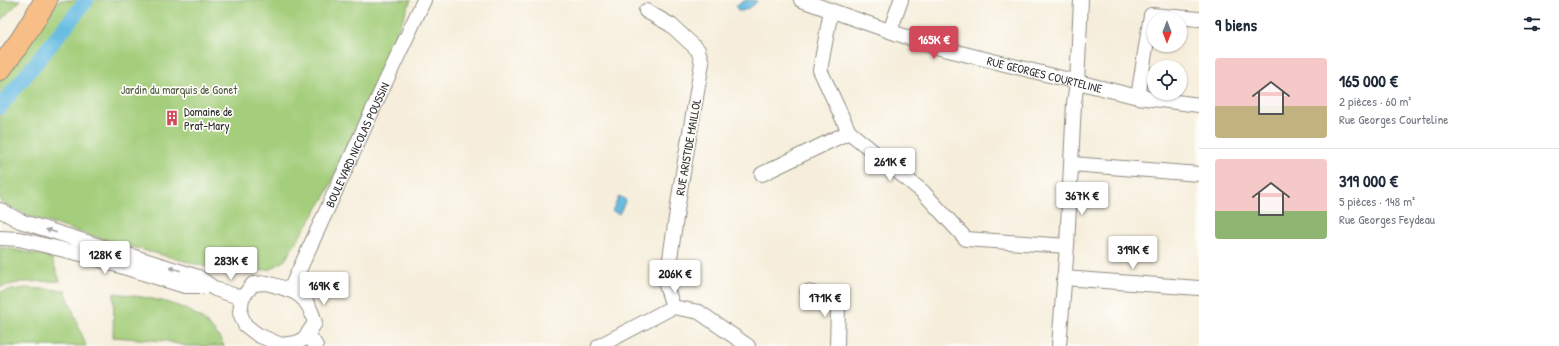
<!DOCTYPE html>
<html lang="fr">
<meta charset="utf-8">
<style>
:root{--surface:#fff;--page:#f2f2f3;--text:#1f2937;--muted:#747a83;--line:#e0e1e3;--accent:#d1495b}
body{margin:0;font-family:"Patrick Hand",sans-serif;background:var(--page);color:var(--text);height:100vh;display:flex;flex-direction:column;font-size:15px;white-space:nowrap}
*{box-sizing:border-box;margin:0}
p{font-size:13px;color:var(--muted)}
.icon{flex:none;width:22px;height:22px;fill:none;stroke:currentColor;stroke-width:2;stroke-linecap:round;stroke-linejoin:round}
.map{position:relative;flex:1;overflow:hidden}
.drawer{display:flex;flex-direction:column;background:var(--surface);width:360px}
.drawer>*{flex:none}
.needle{width:26px;rotate:180deg}
.fabs{position:absolute;left:1147px;top:12px;display:grid;gap:8px}
.fabs a{display:grid;place-items:center;width:40px;height:40px;border-radius:50%;background:var(--surface);box-shadow:0 1px 3px #0004;font-size:20px}
.price{position:absolute;translate:-50% -34px;padding:0 9px;border-radius:4px;background:#fff;color:#222;font-size:13px;line-height:26px;filter:drop-shadow(0 1px 2px #0008)}
.price::after{content:'';position:absolute;left:50%;top:24px;width:12px;height:9px;margin-left:-6px;background:inherit;clip-path:polygon(0 0,100% 0,50% 100%)}
.price.active{background:var(--accent);color:#fff}
ul{padding:0;list-style:none}
li{display:flex;align-items:center;gap:12px;height:100px;padding:0 16px}
li+li{border-top:1px solid var(--line)}
li span{display:grid;place-items:center;flex:none;width:112px;height:80px;border-radius:4px;color:#555}
li>.icon{margin-inline-start:auto}
span .icon{width:48px;height:48px;fill:#fffc;stroke-width:1}
li b{font-size:17px}
h2{display:flex;justify-content:space-between;align-items:center;height:48px;padding:0 16px;font-size:17px}
main{display:flex;flex:1;min-height:0}
.map>svg:first-child{display:block}
.green{fill:#a4ce7b;stroke:#687c53}
.water{fill:#65bbe2;stroke:#487386}
.lines{fill:none;stroke-linecap:round;stroke-linejoin:round}
.canal{stroke:#65bbe2;stroke-width:15}
.minor-casing{stroke:#908c83;stroke-width:16}
.primary-casing{stroke:#908c83;stroke-width:24}
.minor{stroke:#fff;stroke-width:14}
.primary{stroke:#f7be87;stroke-width:22}
.oneway{fill:#a0a0a0}
.labels{text-anchor:middle;dominant-baseline:central;stroke-width:3.5;stroke-linejoin:round;paint-order:stroke}
.street-label{font-size:12px;fill:#2b2b2b;stroke:#fdfcf7}
.park-label{font-size:12px;fill:#4f5c43;stroke:#fdfcf7}
.poi-label{font-size:12px;fill:#2b2b2b;stroke:#fdfcf7;text-anchor:start}
</style>
<main>
<div class="map">
<svg width="1199" height="346" viewBox="0 0 1199 346">
<rect width="100%" height="100%" fill="#fdfcf7"/>
<filter id="ink" filterUnits="userSpaceOnUse"><feTurbulence type="fractalNoise" baseFrequency=".025" numOctaves="2"/><feDisplacementMap in="SourceGraphic" scale="8" xChannelSelector="R" yChannelSelector="G"/><feConvolveMatrix kernelMatrix="1 2 1 2 8 2 1 2 1" color-interpolation-filters="sRGB"/></filter>
<filter id="wash" filterUnits="userSpaceOnUse"><feTurbulence type="fractalNoise" baseFrequency=".012" numOctaves="4" result="noise"/><feDisplacementMap in="SourceGraphic" scale="16" xChannelSelector="R" yChannelSelector="G"/><feGaussianBlur stdDeviation="0.9" result="paint"/><feColorMatrix in="noise" values="0 0 0 0 0 0 0 0 0 0 0 0 0 0 0 0 0 1.4 0 .05"/><feComposite in="paint" operator="in"/></filter>
<g filter="url(#wash)">
<rect width="100%" height="100%" fill="#f6eedb"/>
<!-- green -->
<g class="green">
<path d="M0 0H21L0 21Z"/>
<path d="M59 0H411L326 195 285 260 271 269 233 274 99 238 34 218 0 202V76Z"/>
<path d="M0 247 51 257 60 281 22 282 0 287Z"/>
<path d="M25 288 65 290 86 346H0V292Z"/>
<path d="M114 293C156 299 203 303 224 346H185L167 341 113 337Z"/>
</g>
<!-- water -->
<g class="water">
<path d="M746 0 757 1C754 6 744 12 738 11L736 6Z"/>
<path d="M619 196 626 200 619 214 612 211Z"/>
</g>
<g class="lines">
<!-- canal -->
<path class="canal" d="M0 107 87 0"/>
</g>
</g>
<g filter="url(#ink)">
<g class="lines">
<!-- minor casing -->
<g class="minor-casing">
<g id="minor">
<path id="s1" d="M801 0 932 46 1138 97 1199 105"/>
<path d="M646 11 671 25 698 50 702 63 681 184 666 285 673 307"/>
<path d="M831 11 820 70 849 132 923 192 966 239 1067 246"/>
<path d="M890 31 901 0"/>
<path d="M1138 97 1151 15 1199 19"/>
<path d="M1072 164 1199 174"/>
<path d="M762 174 849 132"/>
<path d="M0 210 20 221 198 277 215 289 242 298"/>
<path d="M0 238 19 239 85 255 185 286H210"/>
<path d="M1064 278 1199 288"/>
<path d="M266 283C294 291 307 292 315 323L304 339 296 343 281 345 258 335 245 325 240 313 242 298 253 284Z"/>
<path id="s2" d="M290 290 385 83 424 0"/>
<path d="M808 292 827 297 838 308 837 346"/>
<path d="M308 334 316 346"/>
<path d="M599 346 673 307 699 312 748 346"/>
<path d="M1059 346 1067 246 1074 103 1077 83 1081 0"/>
</g>
</g>
<!-- primary casing -->
<g class="primary-casing">
<path id="primary" d="M0 69 22 39 46 0"/>
</g>
<!-- minor -->
<use href="#minor" class="minor"/>
<!-- primary -->
<use href="#primary" class="primary"/>
</g>
<!-- one-way arrows -->
<defs><path id="oneway-solid" d="M-6-.8H1V-3.2L6.5 0L1 3.2V.8H-6Z"/></defs>
<g class="oneway">
<use href="#oneway-solid" transform="translate(51 231) rotate(-163)"/>
<use href="#oneway-solid" transform="translate(175 269) rotate(-162)"/>
</g>
</g>
<!-- icons -->
<defs>
<g id="building-bare" transform="scale(1.2)"><path d="M-4-6H4V6H1V3H-1V6H-4ZM-2.5-4.3h1.7v1.8h-1.7ZM.8-4.3h1.7v1.8H.8ZM-2.5-1h1.7V.8h-1.7ZM.8-1h1.7V.8H.8Z" fill="#d1495b" stroke="#fdfcf7" stroke-width="2.5" paint-order="stroke"/></g>
</defs>
<g fill-rule="evenodd">
<use href="#building-bare" x="172" y="118"/>
</g>
<g class="labels">
<!-- street labels -->
<g class="street-label">
<text stroke="none"><textPath href="#s1" startOffset="255">RUE GEORGES COURTELINE</textPath></text>
<text stroke="none"><textPath href="#s2" startOffset="160">BOULEVARD NICOLAS POUSSIN</textPath></text>
<text transform="translate(688 147) rotate(-80)">RUE ARISTIDE MAILLOL</text>
</g>
<!-- park labels -->
<g class="park-label">
<text x="179" y="89">Jardin du marquis de Gonet</text>
</g>
<!-- poi labels -->
<g class="poi-label">
<text x="184" y="111">Domaine de<tspan x="184" dy="14">Prat-Mary</tspan></text>
</g>
</g>
</svg>
<div class="fabs">
<a><svg class="needle" viewBox="-14 -14 28 28"><path d="M0-13l5 13h-10z" fill="#e53935"/><path d="M0 13l5-13h-10z" fill="#747a83"/></svg></a>
<a><svg class="icon" aria-label="locate" viewBox="0 0 24 24"><circle cx="12" cy="12" r="6"/><path d="M12 2v4M12 18v4M2 12h4M18 12h4"/></svg></a>
</div>
<b class="price active" style="left:934px;top:60px">165K €</b>
<b class="price" style="left:890px;top:182px">261K €</b>
<b class="price" style="left:1082px;top:216px">367K €</b>
<b class="price" style="left:1133px;top:270px">319K €</b>
<b class="price" style="left:105px;top:275px">128K €</b>
<b class="price" style="left:231px;top:281px">283K €</b>
<b class="price" style="left:675px;top:294px">206K €</b>
<b class="price" style="left:324px;top:306px">169K €</b>
<b class="price" style="left:825px;top:318px">171K €</b>
</div>
<section class="drawer">
<h2>9 biens<svg class="icon" aria-label="filters" viewBox="0 0 24 24"><path d="M4 7h16M4 17h16"/><circle cx="9" cy="7" r="2"/><circle cx="15" cy="17" r="2"/></svg></h2>
<ul>
<li><span style="background:linear-gradient(#f6c9c9 60%,#c2b280 0)"><svg class="icon" aria-label="home" viewBox="0 0 24 24"><path d="M3 11l9-7 9 7M6 9v11h12V9"/></svg></span><div><b>165 000 €</b><p>2 pièces · 60 m²</p><p>Rue Georges Courteline</p></div></li>
<li><span style="background:linear-gradient(#f6c9c9 65%,#8fb573 0)"><svg class="icon" aria-label="home" viewBox="0 0 24 24"><path d="M3 11l9-7 9 7M6 9v11h12V9"/></svg></span><div><b>319 000 €</b><p>5 pièces · 148 m²</p><p>Rue Georges Feydeau</p></div></li>
</ul>
</section>
</main>
